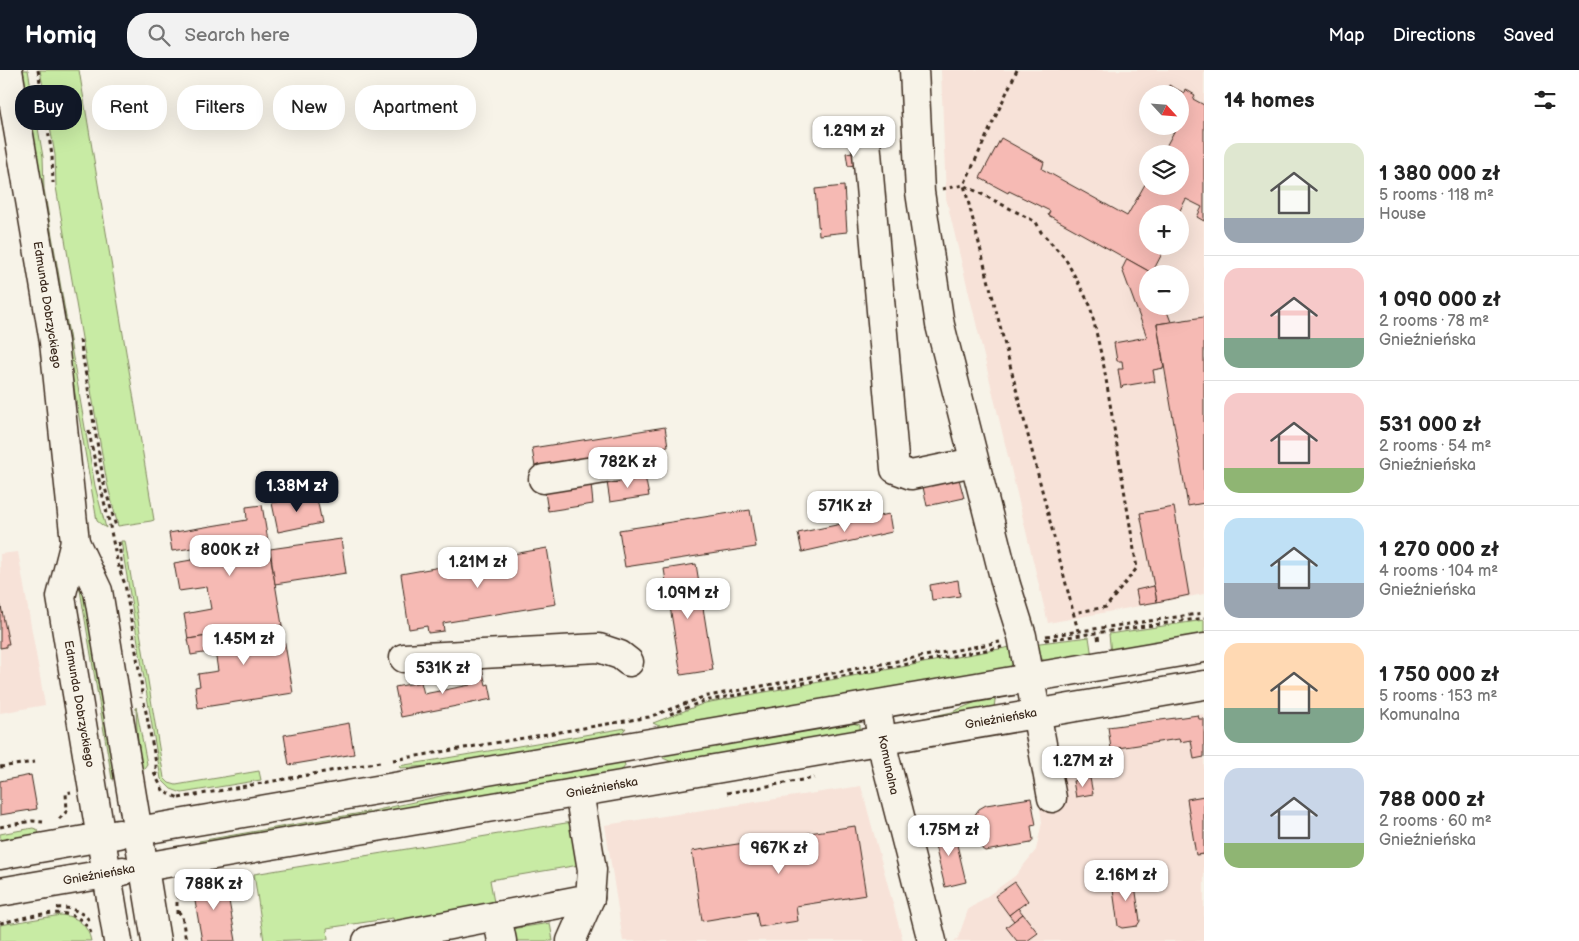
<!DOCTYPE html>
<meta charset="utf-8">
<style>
:root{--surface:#fff;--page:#f2f2f2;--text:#222;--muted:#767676;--line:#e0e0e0;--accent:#111827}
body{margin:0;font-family:"Balsamiq Sans",sans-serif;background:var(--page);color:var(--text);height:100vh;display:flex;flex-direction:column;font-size:19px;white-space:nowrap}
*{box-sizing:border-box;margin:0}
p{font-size:16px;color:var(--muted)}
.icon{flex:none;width:28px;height:28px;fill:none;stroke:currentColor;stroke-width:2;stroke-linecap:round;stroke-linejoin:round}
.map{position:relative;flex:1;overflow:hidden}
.drawer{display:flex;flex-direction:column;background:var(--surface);width:375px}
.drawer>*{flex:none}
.hud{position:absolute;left:15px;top:15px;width:475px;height:45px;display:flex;gap:10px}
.needle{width:32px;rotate:116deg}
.fabs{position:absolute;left:1139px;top:15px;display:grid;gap:10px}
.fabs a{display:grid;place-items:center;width:50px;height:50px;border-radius:50%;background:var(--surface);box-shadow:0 5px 20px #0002;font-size:25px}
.price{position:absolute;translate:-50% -42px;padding:0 11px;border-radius:10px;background:#fff;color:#222;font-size:16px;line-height:32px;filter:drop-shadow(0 1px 2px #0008)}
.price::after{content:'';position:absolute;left:50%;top:30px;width:15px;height:11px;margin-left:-8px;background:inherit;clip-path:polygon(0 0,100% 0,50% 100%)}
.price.current{background:var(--accent);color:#fff}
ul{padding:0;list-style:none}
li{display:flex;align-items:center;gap:15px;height:125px;padding:0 20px}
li+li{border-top:1px solid var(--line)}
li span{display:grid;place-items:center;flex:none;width:140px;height:100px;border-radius:15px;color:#555}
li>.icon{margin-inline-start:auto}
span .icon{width:60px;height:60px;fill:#fffc;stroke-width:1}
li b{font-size:21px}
h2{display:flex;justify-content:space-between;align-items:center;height:60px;padding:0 20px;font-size:21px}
.pill{padding:0 18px;border-radius:20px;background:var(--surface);box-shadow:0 5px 20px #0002;font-size:18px;line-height:45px}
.pill.current{background:var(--accent);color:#fff}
header{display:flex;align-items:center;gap:30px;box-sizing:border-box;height:70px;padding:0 25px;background:var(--accent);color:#fff}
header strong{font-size:24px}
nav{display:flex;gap:28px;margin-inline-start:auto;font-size:18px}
.search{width:350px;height:45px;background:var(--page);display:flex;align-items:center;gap:12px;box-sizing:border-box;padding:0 18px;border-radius:20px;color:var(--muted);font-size:19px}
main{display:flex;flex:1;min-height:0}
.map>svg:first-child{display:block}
.built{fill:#f7e2d8;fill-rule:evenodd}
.green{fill:#c8eba4;stroke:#828a61}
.building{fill:#f6bab4;stroke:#3b2a1e}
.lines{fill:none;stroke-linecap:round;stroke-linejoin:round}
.minor-casing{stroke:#3b2a1e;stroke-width:31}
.major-casing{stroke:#3b2a1e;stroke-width:31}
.path{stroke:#3b2a1e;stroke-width:3;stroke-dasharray:4 4;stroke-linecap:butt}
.minor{stroke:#f7f3e8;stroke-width:28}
.major{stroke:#f7f3e8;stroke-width:28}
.labels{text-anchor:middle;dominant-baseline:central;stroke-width:4.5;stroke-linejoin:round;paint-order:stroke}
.street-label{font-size:12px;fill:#3b2a1e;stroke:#f7f3e8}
</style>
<header>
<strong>Homiq</strong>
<div class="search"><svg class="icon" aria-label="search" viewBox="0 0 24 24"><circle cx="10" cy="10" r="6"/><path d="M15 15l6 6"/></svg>Search here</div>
<nav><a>Map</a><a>Directions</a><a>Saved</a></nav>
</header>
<main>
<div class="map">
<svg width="1204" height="871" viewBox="0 0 1204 871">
<rect width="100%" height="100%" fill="#f7f3e8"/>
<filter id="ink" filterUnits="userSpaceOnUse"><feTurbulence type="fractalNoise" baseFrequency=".02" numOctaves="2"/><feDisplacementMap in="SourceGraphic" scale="10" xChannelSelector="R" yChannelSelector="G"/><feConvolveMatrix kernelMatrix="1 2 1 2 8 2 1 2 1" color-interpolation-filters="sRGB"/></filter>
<g filter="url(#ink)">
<!-- built -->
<g class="built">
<path d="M941 0H1204V524L1048 553 946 128ZM1148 24H1180V56H1148ZM1148 84H1180V116H1148ZM1148 144H1180V176H1148ZM1148 204H1180V236H1148Z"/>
<path d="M18 482 45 635 0 643V484Z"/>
<path d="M1204 644V871H954L958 868 968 840 1015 806 1036 780 1042 752 1036 711 1112 692 1108 657Z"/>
<path d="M861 716 903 871H623L605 755Z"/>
</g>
<!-- green -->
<g class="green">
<path d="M19 0H28L43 87 44 119 95 416 106 458 97 451Z"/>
<path d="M40 0H79L154 450 151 451 118 456 107 413 56 117 55 85Z"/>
<path d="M121 471H125L164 708 169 713 176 715 259 701 261 710 182 723 171 719 161 709Z"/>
<path d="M83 512 118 708 112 709 79 514Z"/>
<path d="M1204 550V566L1111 584 1109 564Z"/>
<path d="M1089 567 1092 587 1046 592 1036 584 1032 574Z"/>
<path d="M1016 576 1014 592 1010 598 663 658 653 653 705 633Z"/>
<path d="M988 627 995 630 994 638 902 653 952 642Z"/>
<path d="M136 637 147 694 139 705Z"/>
<path d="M845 651 860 655V661L676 694 663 688 664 684Z"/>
<path d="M626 658 619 666 459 694 400 698 399 696Z"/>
<path d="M624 691 625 696 620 703 200 776 199 771 373 741 558 700Z"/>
<path d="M572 752 579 795 490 810 495 838 394 854 393 848 327 858 328 869 264 871 254 804Z"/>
<path d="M33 758 38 760 39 767 0 770V764Z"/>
<path d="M61 845C77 846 88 855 91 871H0V855Z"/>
<path d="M550 853 553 871H513L511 859Z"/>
</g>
<!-- building -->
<g class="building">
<path d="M1169 15 1184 23 1185 19 1195 25 1193 29 1204 35V151L1197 147 1202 137 1186 129 1178 144H1148V176H1166L1152 203 1048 145 1050 141 1009 121 1008 123 980 108 1001 68 1044 92 1042 99 1127 146 1148 109V116H1180V84H1162L1177 56H1180L1183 46 1180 45V24H1164Z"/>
<path d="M859 81 861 94 848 96 846 83Z"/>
<path d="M844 116 847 162 819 165 815 119Z"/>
<path d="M1127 189 1152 203 1148 204V236H1165L1171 252 1157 254 1164 298 1153 300 1155 312 1153 311 1123 316 1121 318 1118 299H1123L1122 291H1117L1114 273 1147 267 1122 199Z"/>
<path d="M1204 247V433L1188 436 1157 254Z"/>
<path d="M665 357 668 376 535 397 532 378Z"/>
<path d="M645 406 649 426 610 432 607 412Z"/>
<path d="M959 409 964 428 927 436 923 417Z"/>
<path d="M591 414 593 434 548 441 545 422Z"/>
<path d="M316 424 322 453 278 462 272 433Z"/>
<path d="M262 435 282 555 188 569 184 544 211 539 207 517 179 521 174 493 215 486 213 475 172 481 169 463 247 450 246 437Z"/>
<path d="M1174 437 1189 525 1157 532 1140 443Z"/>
<path d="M750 440 756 477 625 497 619 460Z"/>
<path d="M889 444 892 462 802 482 798 463Z"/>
<path d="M341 469 346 503 275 514 270 479Z"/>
<path d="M547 478 556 534 443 553 444 561 428 563 427 556 409 559 401 504Z"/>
<path d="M696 494 713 600 681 605 664 499Z"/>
<path d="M958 510 960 526 932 530 930 515Z"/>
<path d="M1154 516 1157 532 1139 535 1136 520Z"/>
<path d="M0 532 9 574H6V577L0 578Z"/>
<path d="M282 555 293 623 198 638 195 617 200 616 198 604 218 601 215 581 191 585 188 569Z"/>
<path d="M481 594 486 615 489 614 492 629 401 647 395 617 421 612 424 624 470 615 467 597Z"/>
<path d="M1198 645 1199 649H1204V687L1194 689 1191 670 1180 672 1179 669 1111 679 1108 657Z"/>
<path d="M349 653 354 684 289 695 284 665Z"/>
<path d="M31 705 37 739 0 745V711Z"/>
<path d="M1090 708 1093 724 1076 727 1073 711Z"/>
<path d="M1204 726V784L1196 785 1187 729Z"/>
<path d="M1031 728 1036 755 1031 756 1033 770 1031 773 985 781 982 779 980 766 976 767 972 755 974 746 979 739 986 735Z"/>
<path d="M855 756 866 825 796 836 798 851 759 857 756 842 702 851 692 781Z"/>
<path d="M953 758 966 812 945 817 932 763Z"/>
<path d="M1129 806 1134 808 1140 851 1137 856 1122 858 1118 856 1112 812 1116 808Z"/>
<path d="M225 808 236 871H202L192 814Z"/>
<path d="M1015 812 1028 831 1009 845 995 826Z"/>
<path d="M1018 838 1023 844 1014 851 1009 845Z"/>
<path d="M1023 844 1038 863 1027 871H1017L1006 857Z"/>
</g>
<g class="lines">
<!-- minor casing -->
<g class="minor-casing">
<g id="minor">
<path d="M914 0 920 122 940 255 1006 515 1022 566 1052 728"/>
<path d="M866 71 895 399 911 405 974 392"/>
<path d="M543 409 643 393"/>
<path d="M404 588 599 578 620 585 629 592"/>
<path d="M879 651 885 688 932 871"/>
<path d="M138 761 1204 578"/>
<path d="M144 797 1204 615"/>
<path d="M497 846 502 871"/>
<path d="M367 871 590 828 592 800 579 722"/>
<path d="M571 871 590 828"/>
</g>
</g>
<!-- major casing -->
<g class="major-casing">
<g id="major">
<path d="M8 0 54 272 75 472 98 521 156 871"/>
<path d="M75 472 61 527 118 871"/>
<path d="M0 785 119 764"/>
<path d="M0 822 123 801"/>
</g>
</g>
<!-- path -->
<g class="path">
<path d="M38 0 52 85 53 113"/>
<path d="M1017 0 964 115 1078 561"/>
<path d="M942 119 964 115 1036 152 1041 162 1065 188 1090 235 1104 297 1137 498 1106 537 1073 543"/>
<path d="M80 270 104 414 116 457"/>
<path d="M89 361C94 389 100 416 107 443 113 467 115 491 125 514L142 618 141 628"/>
<path d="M119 472 122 500"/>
<path d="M1046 566 1204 543"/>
<path d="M1098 566 1099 573"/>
<path d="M1045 570 1204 548"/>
<path d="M144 632 156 693V706"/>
<path d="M670 644 704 631 1002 577"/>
<path d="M393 690 649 647 703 627 1000 572"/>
<path d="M0 697 35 692"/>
<path d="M154 703 164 722 179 728"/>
<path d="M727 723 814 708"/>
<path d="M179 728 380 692"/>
<path d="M59 749 67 741 66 723 71 722"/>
<path d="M0 757 32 751 43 752"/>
<path d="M57 838C71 837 81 841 91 852"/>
<path d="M178 841 182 846 186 871"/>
<path d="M177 844V830L185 815"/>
<path d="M0 853C28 848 76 829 91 863"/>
</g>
<!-- minor -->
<use href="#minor" class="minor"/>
<!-- major -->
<use href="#major" class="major"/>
</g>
</g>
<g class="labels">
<!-- street labels -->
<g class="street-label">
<text transform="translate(47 235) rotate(81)">Edmunda Dobrzyckiego</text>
<text transform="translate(79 634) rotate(80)">Edmunda Dobrzyckiego</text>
<text transform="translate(1001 649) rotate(-10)">Gnieźnieńska</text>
<text transform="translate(888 695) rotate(78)">Komunalna</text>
<text transform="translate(602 718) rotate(-10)">Gnieźnieńska</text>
<text transform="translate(99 805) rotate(-10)">Gnieźnieńska</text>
</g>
</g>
</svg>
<div class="fabs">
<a><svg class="needle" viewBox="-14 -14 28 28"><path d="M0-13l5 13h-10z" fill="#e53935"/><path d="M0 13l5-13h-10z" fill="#767676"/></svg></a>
<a><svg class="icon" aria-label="layers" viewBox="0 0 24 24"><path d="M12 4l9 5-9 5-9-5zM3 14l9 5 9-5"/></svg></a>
<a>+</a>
<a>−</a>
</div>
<b class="price" style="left:854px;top:88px">1.29M zł</b>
<b class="price" style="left:628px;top:419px">782K zł</b>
<b class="price current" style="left:297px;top:443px">1.38M zł</b>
<b class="price" style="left:845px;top:463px">571K zł</b>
<b class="price" style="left:230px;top:507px">800K zł</b>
<b class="price" style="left:478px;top:519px">1.21M zł</b>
<b class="price" style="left:688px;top:550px">1.09M zł</b>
<b class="price" style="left:244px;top:596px">1.45M zł</b>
<b class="price" style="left:443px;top:625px">531K zł</b>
<b class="price" style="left:1083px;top:718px">1.27M zł</b>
<b class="price" style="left:949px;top:787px">1.75M zł</b>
<b class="price" style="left:779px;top:805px">967K zł</b>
<b class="price" style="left:1126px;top:832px">2.16M zł</b>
<b class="price" style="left:214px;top:841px">788K zł</b>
<div class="hud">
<a class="pill current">Buy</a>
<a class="pill">Rent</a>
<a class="pill">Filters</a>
<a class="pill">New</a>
<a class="pill">Apartment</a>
</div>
</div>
<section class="drawer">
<h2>14 homes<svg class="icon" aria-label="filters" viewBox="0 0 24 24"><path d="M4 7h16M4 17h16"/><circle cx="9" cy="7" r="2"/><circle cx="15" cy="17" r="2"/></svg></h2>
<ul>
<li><span style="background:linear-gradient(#dfe7d0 75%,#9aa5b1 0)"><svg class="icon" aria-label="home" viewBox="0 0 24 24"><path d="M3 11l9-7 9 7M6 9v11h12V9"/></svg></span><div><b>1 380 000 zł</b><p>5 rooms · 118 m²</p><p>House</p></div></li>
<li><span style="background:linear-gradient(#f6c9c9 70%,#7fa58c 0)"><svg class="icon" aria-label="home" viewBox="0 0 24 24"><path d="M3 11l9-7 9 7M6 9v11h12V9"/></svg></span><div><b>1 090 000 zł</b><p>2 rooms · 78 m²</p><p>Gnieźnieńska</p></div></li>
<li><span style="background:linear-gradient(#f6c9c9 75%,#8fb573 0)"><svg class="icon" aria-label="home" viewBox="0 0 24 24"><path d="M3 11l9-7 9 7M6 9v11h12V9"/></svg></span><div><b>531 000 zł</b><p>2 rooms · 54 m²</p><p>Gnieźnieńska</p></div></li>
<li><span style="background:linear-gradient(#bfe0f5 65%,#9aa5b1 0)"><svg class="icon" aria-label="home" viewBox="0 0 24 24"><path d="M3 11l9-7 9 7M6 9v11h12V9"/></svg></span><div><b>1 270 000 zł</b><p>4 rooms · 104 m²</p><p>Gnieźnieńska</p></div></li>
<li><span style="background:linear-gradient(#ffd9b3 65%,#7fa58c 0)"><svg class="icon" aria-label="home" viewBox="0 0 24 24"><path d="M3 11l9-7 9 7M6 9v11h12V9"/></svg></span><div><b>1 750 000 zł</b><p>5 rooms · 153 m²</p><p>Komunalna</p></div></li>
<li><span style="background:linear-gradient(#c9d6e8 75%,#8fb573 0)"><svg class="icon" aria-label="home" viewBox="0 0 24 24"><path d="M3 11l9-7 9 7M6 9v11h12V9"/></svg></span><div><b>788 000 zł</b><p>2 rooms · 60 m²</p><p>Gnieźnieńska</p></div></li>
</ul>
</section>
</main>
